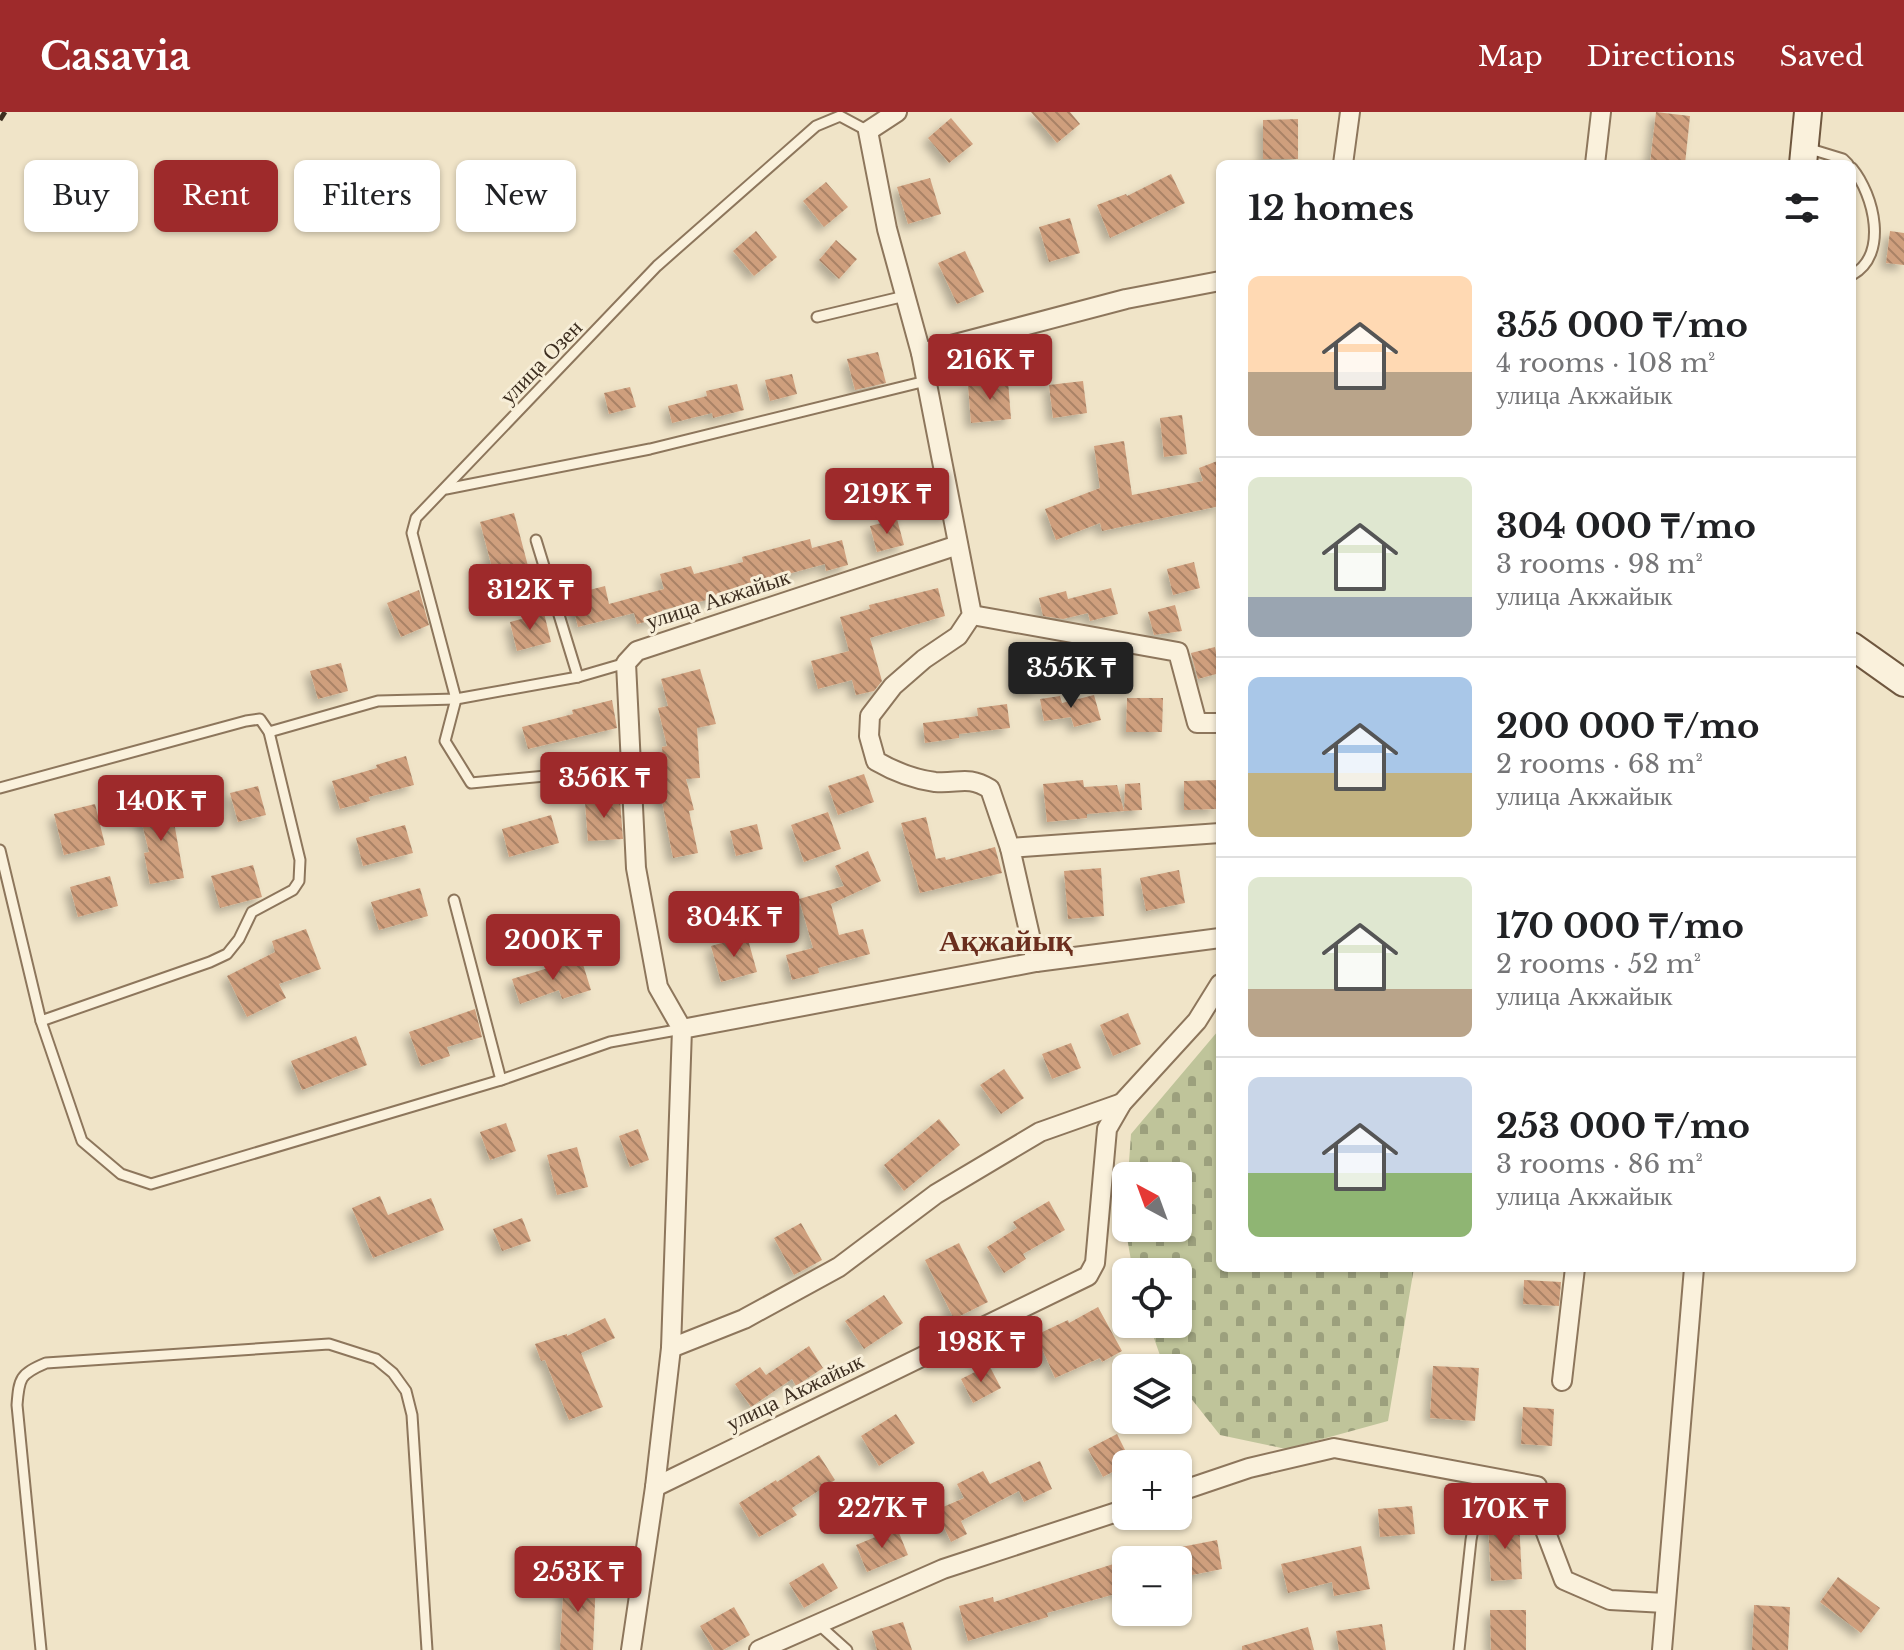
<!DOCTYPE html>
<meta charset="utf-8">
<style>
:root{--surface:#fff;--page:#f6f6f6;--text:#202124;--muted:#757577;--line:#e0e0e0;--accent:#9e2a2b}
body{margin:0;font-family:"Libre Baskerville",serif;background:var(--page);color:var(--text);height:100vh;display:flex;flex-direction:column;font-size:30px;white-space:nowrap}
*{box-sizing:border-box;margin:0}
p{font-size:26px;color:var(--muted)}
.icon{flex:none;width:44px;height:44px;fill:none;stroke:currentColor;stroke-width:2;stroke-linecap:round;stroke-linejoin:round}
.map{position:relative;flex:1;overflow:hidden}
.side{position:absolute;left:1216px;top:48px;width:640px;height:1112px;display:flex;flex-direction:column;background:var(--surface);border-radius:12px;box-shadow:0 2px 6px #0004}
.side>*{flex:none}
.banner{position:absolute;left:24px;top:48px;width:760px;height:72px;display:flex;gap:16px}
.needle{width:52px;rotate:319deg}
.controls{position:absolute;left:1112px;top:1050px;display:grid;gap:16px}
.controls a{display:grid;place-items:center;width:80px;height:80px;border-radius:12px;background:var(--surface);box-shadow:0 2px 6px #0004;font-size:40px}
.price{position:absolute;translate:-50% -68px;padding:0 18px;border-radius:8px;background:var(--accent);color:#fff;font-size:26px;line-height:52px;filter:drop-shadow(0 2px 4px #0008)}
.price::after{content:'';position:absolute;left:50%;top:48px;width:24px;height:18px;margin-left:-12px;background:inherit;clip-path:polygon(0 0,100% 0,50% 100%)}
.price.selected{background:#222;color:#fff}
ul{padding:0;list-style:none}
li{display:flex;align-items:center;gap:24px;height:200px;padding:0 32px}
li+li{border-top:2px solid var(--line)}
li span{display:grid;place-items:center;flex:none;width:224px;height:160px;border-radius:12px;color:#555}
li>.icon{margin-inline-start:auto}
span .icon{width:96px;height:96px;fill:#fffc;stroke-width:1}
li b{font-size:34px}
h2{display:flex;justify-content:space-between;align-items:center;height:96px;padding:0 32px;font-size:34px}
.chip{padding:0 28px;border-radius:12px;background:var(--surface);box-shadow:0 2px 6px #0004;font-size:28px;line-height:72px}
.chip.selected{background:var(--accent);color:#fff}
header{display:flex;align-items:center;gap:48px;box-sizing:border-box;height:112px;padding:0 40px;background:var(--accent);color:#fff}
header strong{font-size:38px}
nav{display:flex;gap:44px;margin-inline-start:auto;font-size:28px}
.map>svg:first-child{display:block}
.cemetery{fill:url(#cemetery-stones)}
.building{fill:url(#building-back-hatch);filter:url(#shadow)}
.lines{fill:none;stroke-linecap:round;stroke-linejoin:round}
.service-casing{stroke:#8d765c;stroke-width:13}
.minor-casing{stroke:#8d765c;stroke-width:22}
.secondary-casing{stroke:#6f573f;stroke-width:30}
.service{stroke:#faf1dc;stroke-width:9}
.minor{stroke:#faf1dc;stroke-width:18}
.secondary{stroke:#faf1dc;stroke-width:26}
.rail{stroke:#3d2e20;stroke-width:5;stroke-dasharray:14 14;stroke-linecap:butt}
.labels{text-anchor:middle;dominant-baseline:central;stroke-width:6;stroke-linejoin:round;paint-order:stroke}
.street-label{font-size:22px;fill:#3d2e20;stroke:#f7eed8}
.district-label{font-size:30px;font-weight:bold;fill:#6b2e1e;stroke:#f7eed8}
</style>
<header>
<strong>Casavia</strong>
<nav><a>Map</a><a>Directions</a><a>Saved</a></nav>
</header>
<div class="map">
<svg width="1904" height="1538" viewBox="0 0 1904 1538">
<defs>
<pattern id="cemetery-stones" width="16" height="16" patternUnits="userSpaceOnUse" patternTransform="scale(2)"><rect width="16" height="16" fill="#bfc49a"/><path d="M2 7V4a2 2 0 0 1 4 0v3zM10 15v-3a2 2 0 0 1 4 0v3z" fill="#9ca07d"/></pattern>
<pattern id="building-back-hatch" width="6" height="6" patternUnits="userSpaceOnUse" patternTransform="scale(2)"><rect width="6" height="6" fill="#cf9f7d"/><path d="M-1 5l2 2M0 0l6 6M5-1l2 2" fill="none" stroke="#a98266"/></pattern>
<filter id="shadow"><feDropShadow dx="-5.5" dy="5.5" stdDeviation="4" flood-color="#0004"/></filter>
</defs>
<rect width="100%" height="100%" fill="#f0e4c8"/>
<!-- cemetery -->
<path class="cemetery" d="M1218 919 1220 1156H1414L1388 1309 1286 1337 1220 1323 1178 1270V1256H1167L1162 1249 1149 1212H1178V1160H1133L1125 1114 1126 1101V1116H1178V1064H1128L1131 1022Z"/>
<!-- building -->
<g class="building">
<path d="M1031 0H1070L1080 12 1057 31Z"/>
<path d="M1656 0 1690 4 1685 52H1650Z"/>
<path d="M951 6 973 32 949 51 928 26Z"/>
<path d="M1298 7V47H1263V8Z"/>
<path d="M1171 62 1185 91 1110 126 1097 93 1126 82 1127 84Z"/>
<path d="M930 66 941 102 908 112 897 75Z"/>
<path d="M826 70 848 95 824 115 803 89Z"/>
<path d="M1070 106 1080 141 1049 150 1039 115Z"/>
<path d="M756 119 777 145 754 164 733 139Z"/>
<path d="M1890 119 1904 121V153L1886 151Z"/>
<path d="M836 128 857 147 839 167 819 148Z"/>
<path d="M965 139 984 180 957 192 938 151Z"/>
<path d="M878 240 886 271 855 278 847 247Z"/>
<path d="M792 262 797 282 770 289 765 268Z"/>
<path d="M1008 269 1011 307 971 311 968 273Z"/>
<path d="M1083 269 1087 301 1053 306 1049 273Z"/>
<path d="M737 272 744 298 713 306 712 301 672 311 668 294 707 284 706 279Z"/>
<path d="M630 275 636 295 609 302 604 281Z"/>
<path d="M1182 303 1187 342 1164 345 1160 306Z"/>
<path d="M1124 329 1132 383 1203 369 1199 356 1220 348V394L1102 419 1100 411 1056 428 1045 397 1100 376 1094 334Z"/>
<path d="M514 401 528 454 494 463 480 410Z"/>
<path d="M897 407 904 433 877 440 870 414Z"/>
<path d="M810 427 812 436 842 428 848 453 826 459 825 452 777 465 778 468 743 478V480L662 498 664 505 637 512 634 501 578 515 570 483 605 474 609 492 664 477 660 462 691 454 694 462 743 450 742 445Z"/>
<path d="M1194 450 1200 476 1173 483 1167 457Z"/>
<path d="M938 476 945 504 870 526 882 569 874 579 856 583 852 568 818 577 811 549 849 539 840 505 870 497 869 493Z"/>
<path d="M1111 476 1118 502 1090 509 1088 501 1063 507 1043 504 1039 486 1066 479 1068 487Z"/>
<path d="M419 478 429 513 401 525 387 491Z"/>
<path d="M1175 493 1182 519 1154 523 1148 500Z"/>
<path d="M544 501 551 530 517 539 510 510Z"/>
<path d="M1215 535 1220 561 1198 567 1191 541Z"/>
<path d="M1037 545 1038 577 1015 578V546Z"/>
<path d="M341 551 348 579 318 587 310 559Z"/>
<path d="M700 557 716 612 697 616 700 666 686 667 694 698 689 699 698 741 673 746 660 679 665 678 662 635 667 634 658 596 668 594 661 567Z"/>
<path d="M1094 583 1101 608 1074 615 1071 605 1044 609 1040 587 1060 584 1062 591Z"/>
<path d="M1127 586H1163L1162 620H1126Z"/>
<path d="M612 588 617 616 528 637 522 615 573 602 572 598Z"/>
<path d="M1007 592 1010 616 959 622V626L925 631 923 611 978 604 977 596Z"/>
<path d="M406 644 414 673 369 685 370 689 340 697 332 669 377 656 376 653Z"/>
<path d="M864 662 874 690 838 703 828 674Z"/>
<path d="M1083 668 1084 675 1117 673 1124 699 1087 702V706L1047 710 1043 672Z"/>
<path d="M1217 668V697L1184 698V669Z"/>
<path d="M1140 671 1142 698 1124 699 1125 672Z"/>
<path d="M258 674 266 703 238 710 230 681Z"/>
<path d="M170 688 184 766 150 772 144 741 149 740 138 695Z"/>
<path d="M620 688 623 727 588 729 585 690Z"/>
<path d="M95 692 105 733 64 743 54 702Z"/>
<path d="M828 700 841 737 804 750 791 713Z"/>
<path d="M551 703 559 731 509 745 502 717Z"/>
<path d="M926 705 936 747 945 745 946 748 995 735 1002 761 920 781 901 711Z"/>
<path d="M757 712 763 737 736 744 730 719Z"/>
<path d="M405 713 413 741 363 754 356 726Z"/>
<path d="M868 739 881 769 831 792 839 823 863 817 870 842 818 856 819 861 792 868 786 843 813 836 799 787 844 774 835 754Z"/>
<path d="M253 753 262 785 220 796 211 764Z"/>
<path d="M1101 756 1104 804 1068 807 1064 759Z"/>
<path d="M1179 758 1185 791 1146 799 1140 766Z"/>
<path d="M110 764 118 794 78 805 70 775Z"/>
<path d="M420 776 428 804 379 818 371 790Z"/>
<path d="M306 817 321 857 279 872 286 886 247 905 227 864 275 840 272 829Z"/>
<path d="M747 824 757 860 721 870 711 834Z"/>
<path d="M581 846 591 878 562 887 559 878 520 892 512 867Z"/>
<path d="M475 897 482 925 447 935 450 944 421 954 409 920Z"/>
<path d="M1128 901 1141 932 1113 944 1100 913Z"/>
<path d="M356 924 367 953 302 978 291 949Z"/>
<path d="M1071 931 1081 956 1052 967 1042 942Z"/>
<path d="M1004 957 1024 986 1001 1002 980 973Z"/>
<path d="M939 1007 960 1033 904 1079 884 1053Z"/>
<path d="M506 1011 516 1039 490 1048 480 1020Z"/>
<path d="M638 1017 649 1048 630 1055 619 1024Z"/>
<path d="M577 1035 588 1075 557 1083 547 1043Z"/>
<path d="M380 1084 388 1103 431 1086 444 1118 373 1146 352 1096Z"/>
<path d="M1049 1089 1065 1118 1023 1142 1026 1147 1004 1161 987 1135 1017 1116 1013 1110Z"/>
<path d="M522 1106 531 1129 502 1139 493 1117Z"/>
<path d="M801 1111 822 1148 794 1163 774 1126Z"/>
<path d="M959 1131 988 1190 954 1207 925 1148Z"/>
<path d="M1524 1168 1561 1170 1559 1194 1523 1192Z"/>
<path d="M884 1183 903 1211 864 1237 845 1209Z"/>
<path d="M1098 1195 1122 1239 1102 1250 1100 1246 1055 1266 1036 1223 1068 1208 1069 1211Z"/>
<path d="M605 1206 615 1226 581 1241 603 1295 569 1308 545 1248 541 1249 535 1232 567 1222V1224Z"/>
<path d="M809 1234 823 1256 796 1274 792 1267 751 1295 735 1272 760 1255 766 1263Z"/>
<path d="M989 1253 1001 1276 973 1291 961 1267Z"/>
<path d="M1433 1254 1479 1256 1475 1309 1430 1306Z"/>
<path d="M1523 1295 1554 1297 1552 1334 1521 1332Z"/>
<path d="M896 1302 915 1331 879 1354 861 1324Z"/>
<path d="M1117 1322 1131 1350 1103 1365 1088 1337Z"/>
<path d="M819 1343 835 1368 792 1396 797 1403 759 1425 739 1391 776 1368 777 1370Z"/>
<path d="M1040 1349 1052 1377 1024 1390 1019 1379 961 1409 967 1422 951 1430 936 1398 964 1386 957 1372 983 1359 990 1372Z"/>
<path d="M1412 1394 1415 1422 1380 1425 1378 1397Z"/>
<path d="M1519 1409 1522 1467 1491 1469 1488 1411Z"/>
<path d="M897 1416 908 1443 867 1460 856 1433Z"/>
<path d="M1217 1428 1222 1457 1187 1464 1181 1435Z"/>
<path d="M1361 1434 1370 1477 1334 1484 1332 1470 1288 1481 1281 1452Z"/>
<path d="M1126 1448V1479L1047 1501 1048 1505 968 1529 959 1494 993 1485 994 1490Z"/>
<path d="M823 1451 838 1476 804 1496 789 1471Z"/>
<path d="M564 1464 596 1466 593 1538H560Z"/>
<path d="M1838 1465 1880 1496 1861 1521 1820 1490Z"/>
<path d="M1754 1493 1790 1495 1788 1538H1752Z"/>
<path d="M734 1495 750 1523 723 1538H714L700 1514Z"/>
<path d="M1490 1498H1526V1538H1491Z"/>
<path d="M903 1510 912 1538H877L872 1519Z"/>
<path d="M1382 1512 1386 1538H1339L1336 1519Z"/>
<path d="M1308 1515 1314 1538H1242V1534Z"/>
</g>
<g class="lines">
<!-- service casing -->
<g class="service-casing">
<g id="service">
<path d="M1807 36 1843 47 1848 52"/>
<path d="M1852 56C1874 83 1889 143 1852 163"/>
<path d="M817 205 905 184"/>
<path d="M446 377 650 337 926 269"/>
<path d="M536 428 578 565"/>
<path d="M626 551 578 565 456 587 445 629 471 671 631 656"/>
<path d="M269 620 378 589 456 587 412 421 416 406 657 154 816 14 840 4 868 19"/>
<path d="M0 676 246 609 260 607 269 620 300 748 299 769 293 778 252 800 239 827 227 842 210 850 41 909 0 738"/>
<path d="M454 788 501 968"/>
<path d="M41 909 82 1029 121 1062 151 1072 501 968 610 930 682 917"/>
<path d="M818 1512 847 1538"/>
<path d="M41 1538 17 1293C19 1266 20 1262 46 1251L329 1232 376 1247 393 1261 406 1279 412 1303 427 1538"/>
<path d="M1459 1538 1471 1428 1483 1364"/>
</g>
</g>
<!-- minor casing -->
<g class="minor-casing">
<g id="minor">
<path d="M897 0 868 19 887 117 921 241 972 503 958 524 924 547 893 574 870 604 869 624 876 649C895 660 912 667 935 670 959 672 967 663 990 677L1010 736"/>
<path d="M1343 52 1350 0"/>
<path d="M1595 52 1601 0"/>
<path d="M921 241 1126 187 1220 169"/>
<path d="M972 503 1178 540 1197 611H1220"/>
<path d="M1036 850 1010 736 1220 721"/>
<path d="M682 917 658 875 636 756 626 551 637 539 958 433"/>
<path d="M671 1236 744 1207 839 1155 936 1082 1040 1020 1122 991"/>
<path d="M1562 1269 1575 1156"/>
<path d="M655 1375 1088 1164 1095 1151 1107 1017 1122 991 1197 909 1220 872"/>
<path d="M1178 1380 1249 1356 1334 1336 1537 1374 1545 1418 1564 1468 1610 1488 1665 1491"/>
<path d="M631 1538 655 1375 671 1236 682 917 1036 850 1220 826"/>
<path d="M759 1538 943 1457 1126 1397"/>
<path d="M1662 1538 1694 1156"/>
</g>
</g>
<!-- secondary casing -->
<g class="secondary-casing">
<g id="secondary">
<path d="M1803 52 1808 0"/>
<path d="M1852 534 1904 571"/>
</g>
</g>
<!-- service -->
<use href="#service" class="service"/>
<!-- minor -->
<use href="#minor" class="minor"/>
<!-- secondary -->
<use href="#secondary" class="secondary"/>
<!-- rail -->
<path class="rail" d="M0 8 5 0"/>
</g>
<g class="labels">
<!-- street labels -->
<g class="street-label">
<text transform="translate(541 250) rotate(-46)">улица Озен</text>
<text transform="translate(718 487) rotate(-18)">улица Акжайык</text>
<text transform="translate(795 1280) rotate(-26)">улица Акжайык</text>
</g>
<!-- district labels -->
<g class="district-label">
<text x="1006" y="828">Ақжайық</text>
</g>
</g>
</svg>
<div class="controls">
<a><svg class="needle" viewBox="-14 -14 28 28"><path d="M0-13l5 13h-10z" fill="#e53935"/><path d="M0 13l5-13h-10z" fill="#757577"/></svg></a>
<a><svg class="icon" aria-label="locate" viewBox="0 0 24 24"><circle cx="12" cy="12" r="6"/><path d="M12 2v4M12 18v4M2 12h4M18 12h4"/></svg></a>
<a><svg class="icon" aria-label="layers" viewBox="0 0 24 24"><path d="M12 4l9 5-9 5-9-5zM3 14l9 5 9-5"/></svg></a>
<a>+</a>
<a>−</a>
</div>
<b class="price" style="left:990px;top:290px">216K ₸</b>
<b class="price" style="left:887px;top:424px">219K ₸</b>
<b class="price" style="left:530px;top:520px">312K ₸</b>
<b class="price selected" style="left:1071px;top:598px">355K ₸</b>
<b class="price" style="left:604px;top:708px">356K ₸</b>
<b class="price" style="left:161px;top:731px">140K ₸</b>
<b class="price" style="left:734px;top:847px">304K ₸</b>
<b class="price" style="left:553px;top:870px">200K ₸</b>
<b class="price" style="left:981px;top:1272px">198K ₸</b>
<b class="price" style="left:882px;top:1438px">227K ₸</b>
<b class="price" style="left:1505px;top:1439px">170K ₸</b>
<b class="price" style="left:578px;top:1502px">253K ₸</b>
<div class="banner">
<a class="chip">Buy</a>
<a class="chip selected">Rent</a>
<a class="chip">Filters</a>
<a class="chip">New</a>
</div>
<section class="side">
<h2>12 homes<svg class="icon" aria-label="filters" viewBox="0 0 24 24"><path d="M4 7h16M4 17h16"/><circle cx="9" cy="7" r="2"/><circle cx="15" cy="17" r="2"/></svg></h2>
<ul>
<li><span style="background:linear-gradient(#ffd9b3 60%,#b9a48a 0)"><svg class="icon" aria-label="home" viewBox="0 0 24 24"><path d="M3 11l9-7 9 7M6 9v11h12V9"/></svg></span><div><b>355 000 ₸/mo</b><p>4 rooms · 108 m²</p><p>улица Акжайык</p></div></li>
<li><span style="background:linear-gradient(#dfe7d0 75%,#9aa5b1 0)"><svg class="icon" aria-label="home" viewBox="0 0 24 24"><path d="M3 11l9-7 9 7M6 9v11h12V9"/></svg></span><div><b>304 000 ₸/mo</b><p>3 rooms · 98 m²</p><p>улица Акжайык</p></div></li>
<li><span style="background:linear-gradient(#a9c7e8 60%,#c2b280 0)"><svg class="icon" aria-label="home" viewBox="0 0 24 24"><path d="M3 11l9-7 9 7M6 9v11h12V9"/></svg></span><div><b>200 000 ₸/mo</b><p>2 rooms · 68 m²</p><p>улица Акжайык</p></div></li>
<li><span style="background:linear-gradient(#dfe7d0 70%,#b9a48a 0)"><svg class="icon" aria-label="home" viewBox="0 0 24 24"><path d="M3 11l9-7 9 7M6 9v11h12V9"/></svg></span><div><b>170 000 ₸/mo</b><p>2 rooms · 52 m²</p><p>улица Акжайык</p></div></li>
<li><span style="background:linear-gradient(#c9d6e8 60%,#8fb573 0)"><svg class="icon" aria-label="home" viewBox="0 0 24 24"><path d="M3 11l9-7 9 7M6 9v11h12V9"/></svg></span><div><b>253 000 ₸/mo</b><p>3 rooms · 86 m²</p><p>улица Акжайык</p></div></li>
</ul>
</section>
</div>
